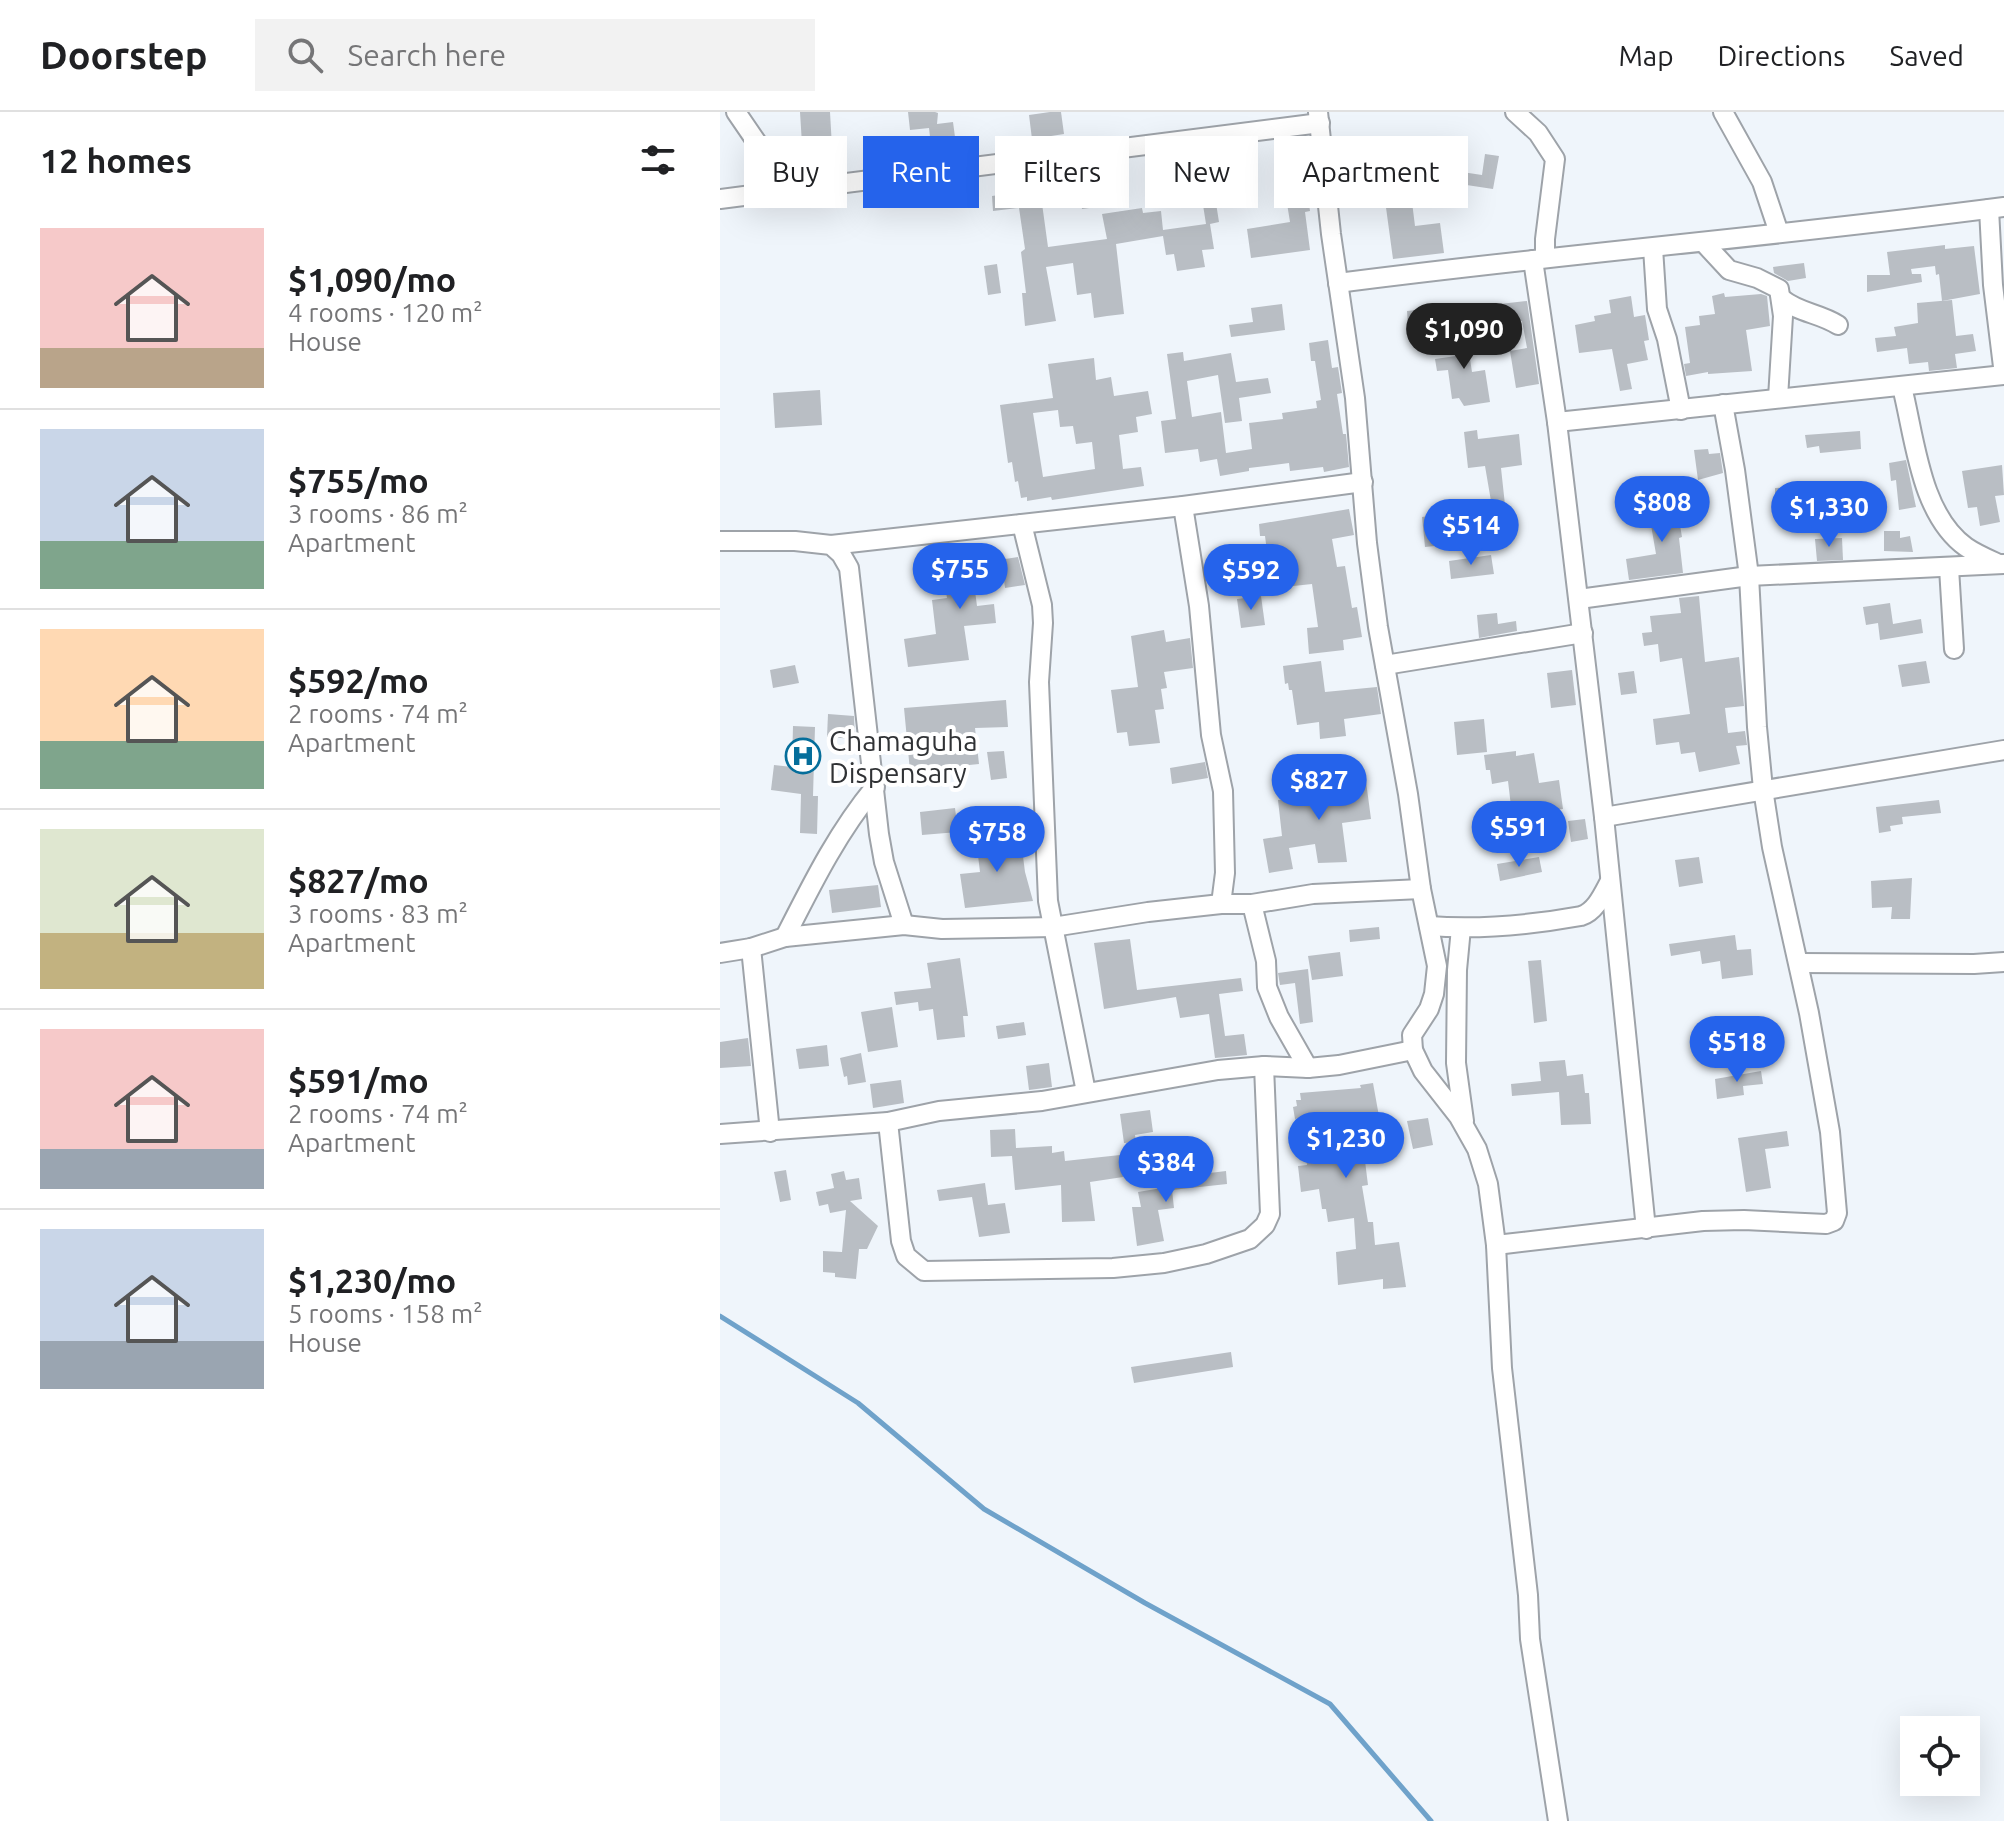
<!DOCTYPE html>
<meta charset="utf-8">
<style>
:root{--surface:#fff;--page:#f2f2f2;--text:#202124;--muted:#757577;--line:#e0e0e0;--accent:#2563eb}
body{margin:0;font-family:Ubuntu,sans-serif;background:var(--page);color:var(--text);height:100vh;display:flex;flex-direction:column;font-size:30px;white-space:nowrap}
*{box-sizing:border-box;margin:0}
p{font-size:26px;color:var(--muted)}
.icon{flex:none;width:44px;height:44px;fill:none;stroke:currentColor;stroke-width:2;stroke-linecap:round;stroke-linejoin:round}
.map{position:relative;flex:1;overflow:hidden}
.sheet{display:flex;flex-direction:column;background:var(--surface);width:720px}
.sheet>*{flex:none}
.hud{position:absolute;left:24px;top:24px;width:760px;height:72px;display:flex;gap:16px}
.buttons{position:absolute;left:1180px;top:1604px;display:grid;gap:16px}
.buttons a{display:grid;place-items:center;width:80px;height:80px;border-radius:0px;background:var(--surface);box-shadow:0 8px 32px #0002;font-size:40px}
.price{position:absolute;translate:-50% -68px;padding:0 18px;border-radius:28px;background:var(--accent);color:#fff;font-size:26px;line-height:52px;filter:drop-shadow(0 2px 4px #0008)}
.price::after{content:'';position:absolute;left:50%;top:48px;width:24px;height:18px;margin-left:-12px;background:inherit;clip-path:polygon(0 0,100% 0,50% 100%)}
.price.current{background:#222;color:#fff}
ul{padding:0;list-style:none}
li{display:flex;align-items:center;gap:24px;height:200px;padding:0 40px}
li+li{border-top:2px solid var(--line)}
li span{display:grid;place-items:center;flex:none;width:224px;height:160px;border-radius:0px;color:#555}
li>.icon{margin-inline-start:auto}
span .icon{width:96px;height:96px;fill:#fffc;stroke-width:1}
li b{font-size:34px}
h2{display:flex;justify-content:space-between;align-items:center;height:96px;padding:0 40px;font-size:34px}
.tag{padding:0 28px;border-radius:0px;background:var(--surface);box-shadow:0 8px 32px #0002;font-size:28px;line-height:72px}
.tag.current{background:var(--accent);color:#fff}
header{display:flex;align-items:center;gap:48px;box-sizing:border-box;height:112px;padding:0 40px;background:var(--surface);border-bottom:2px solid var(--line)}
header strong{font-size:38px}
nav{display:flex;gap:44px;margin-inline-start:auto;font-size:28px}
.search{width:560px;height:72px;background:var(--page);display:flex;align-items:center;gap:20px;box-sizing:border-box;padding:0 28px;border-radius:0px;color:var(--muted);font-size:30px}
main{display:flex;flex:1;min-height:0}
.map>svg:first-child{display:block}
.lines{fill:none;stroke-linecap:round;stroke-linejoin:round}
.stream{stroke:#6fa2ca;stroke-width:5}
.building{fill:#b9bec4;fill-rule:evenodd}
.minor-casing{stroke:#9ea3a9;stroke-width:22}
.minor{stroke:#fff;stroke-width:18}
.labels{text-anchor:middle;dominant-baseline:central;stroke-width:8;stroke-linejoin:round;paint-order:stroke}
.poi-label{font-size:28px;fill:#303235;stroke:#fff;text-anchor:start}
</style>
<header>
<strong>Doorstep</strong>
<div class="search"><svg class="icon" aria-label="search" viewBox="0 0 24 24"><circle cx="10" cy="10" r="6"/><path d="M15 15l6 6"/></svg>Search here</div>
<nav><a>Map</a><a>Directions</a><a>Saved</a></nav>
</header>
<main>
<section class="sheet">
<h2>12 homes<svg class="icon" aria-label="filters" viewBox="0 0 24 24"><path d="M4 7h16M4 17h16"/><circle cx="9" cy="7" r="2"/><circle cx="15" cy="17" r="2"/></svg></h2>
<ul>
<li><span style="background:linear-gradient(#f6c9c9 75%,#b9a48a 0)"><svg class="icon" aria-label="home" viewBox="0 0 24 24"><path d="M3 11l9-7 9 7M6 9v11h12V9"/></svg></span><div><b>$1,090/mo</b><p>4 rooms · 120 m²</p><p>House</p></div></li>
<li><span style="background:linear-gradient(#c9d6e8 70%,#7fa58c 0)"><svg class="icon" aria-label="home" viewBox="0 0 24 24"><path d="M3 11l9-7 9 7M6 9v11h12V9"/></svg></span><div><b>$755/mo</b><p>3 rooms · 86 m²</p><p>Apartment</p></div></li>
<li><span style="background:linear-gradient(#ffd9b3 70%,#7fa58c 0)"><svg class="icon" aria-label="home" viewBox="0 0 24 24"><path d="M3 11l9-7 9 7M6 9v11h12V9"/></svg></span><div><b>$592/mo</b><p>2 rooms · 74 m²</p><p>Apartment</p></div></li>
<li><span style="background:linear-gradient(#dfe7d0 65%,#c2b280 0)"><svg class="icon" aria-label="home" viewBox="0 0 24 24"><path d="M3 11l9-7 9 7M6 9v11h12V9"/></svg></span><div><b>$827/mo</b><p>3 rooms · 83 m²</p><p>Apartment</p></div></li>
<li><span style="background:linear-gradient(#f6c9c9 75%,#9aa5b1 0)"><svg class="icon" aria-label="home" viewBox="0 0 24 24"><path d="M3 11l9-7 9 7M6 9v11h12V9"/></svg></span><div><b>$591/mo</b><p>2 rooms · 74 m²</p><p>Apartment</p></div></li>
<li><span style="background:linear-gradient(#c9d6e8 70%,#9aa5b1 0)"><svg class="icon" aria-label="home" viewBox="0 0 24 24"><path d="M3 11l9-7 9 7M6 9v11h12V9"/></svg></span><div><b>$1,230/mo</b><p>5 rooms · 158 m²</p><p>House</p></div></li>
</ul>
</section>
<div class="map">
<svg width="1284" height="1709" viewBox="0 0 1284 1709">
<rect width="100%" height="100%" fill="#eff5fb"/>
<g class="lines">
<!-- stream -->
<path class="stream" d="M0 1204 138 1291 264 1397 425 1491 610 1592 711 1709"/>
</g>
<!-- building -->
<g class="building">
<path d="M80 0H110L113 53 96 56 92 31 82 32Z"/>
<path d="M188 0H215L218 1 217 12 233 10 237 40 212 42 209 16 190 18Z"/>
<path d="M330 0H341L344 22 312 27 309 3Z"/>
<path d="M765 42 779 44 773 77 740 72 742 60 762 63Z"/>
<path d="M672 43 673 51H684V58H688L695 114 720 111 724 141 673 147 659 44Z"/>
<path d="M527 46 531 73 518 75 514 48Z"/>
<path d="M586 70 590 99 585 100 590 138 531 146 527 117 570 110 564 73Z"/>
<path d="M388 72 391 93 362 97 359 76Z"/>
<path d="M320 77 328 135 387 127 382 102 422 96 423 101 441 99 443 118 486 112 483 93 496 91 499 110 490 112 494 137 482 138 485 155 457 159 454 142 446 143 443 124 396 132 404 202 387 204 374 206 371 181 357 183 353 151 326 155 336 209 305 214 302 181H306L301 140 305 137 299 96 273 99 272 84Z"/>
<path d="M1225 133V137L1254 134 1260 182 1222 189 1219 162 1216 163 1215 154 1191 157 1192 162H1201L1202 170 1147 180V163H1170L1167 140Z"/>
<path d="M1084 151 1086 166 1068 169 1054 161 1053 155Z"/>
<path d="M277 152 281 181 268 183 264 154Z"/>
<path d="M1004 181 1005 185 1041 182 1047 184 1050 214 1026 218 1032 259 988 262V260L966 264 964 252 970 251 965 215 980 213 979 204 995 202 992 184Z"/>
<path d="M911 184 914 205 925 203 929 228 924 229 928 248 907 252 912 277 900 279 892 237 859 241 855 213 875 209 874 204 891 201 889 188Z"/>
<path d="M1232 188 1236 224 1253 222 1256 239 1235 242 1237 256 1209 259 1208 250 1189 252 1187 236 1157 240 1155 226 1176 224 1174 215 1198 211 1197 191Z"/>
<path d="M807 189 819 272 796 276 790 239 807 236 802 209 783 211 780 192Z"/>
<path d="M562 192 565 218 511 225 509 213 533 210 531 196Z"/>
<path d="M707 197 710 228 689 230 687 199Z"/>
<path d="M744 208 752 260 765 258 770 290 744 294 739 286 732 287 728 258 717 259 715 247 736 244 731 210Z"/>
<path d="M608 228 612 256 618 255 622 281 617 282 623 322H626L629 355 604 360 603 355 570 359 569 351 529 356V359L500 364 497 347 480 350 478 337 445 341 441 309 456 307 447 242 463 240 464 249 511 241 516 270 548 266 551 281 519 286 522 309 505 311 498 263 467 269 472 305 501 300 506 341 532 337 529 311 563 307 562 301 597 296 596 289 601 288 595 249H591L589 231Z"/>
<path d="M374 246 376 268 391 265 394 284 428 279 432 302 416 305 418 320 399 323 403 357 421 355 424 374 332 388 331 385 307 389V385L301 386 298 369 295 370 292 350 288 351 280 293 333 286 328 252ZM338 298 340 315 353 314 356 332 372 330 375 357 323 365 313 301Z"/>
<path d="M100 278 102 313 55 316 53 281Z"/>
<path d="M757 318 758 327 799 322 802 353 781 356 785 393 772 395 765 354 748 356 744 320Z"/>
<path d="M1140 319 1141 337 1100 341 1099 334 1087 336 1085 323Z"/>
<path d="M988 337 989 342 1000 341 1003 361 978 368 974 338Z"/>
<path d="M1186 348 1196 395 1179 398 1176 368 1171 369 1169 351Z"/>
<path d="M1282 353 1284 383 1275 384 1280 410 1260 414 1257 395 1248 396 1242 359Z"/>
<path d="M953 372 962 425 959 426 963 461 909 468 906 447 936 442 931 413 947 410 940 374Z"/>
<path d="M1079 375 1081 406 1061 409 1058 389H1055V376Z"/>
<path d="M629 397 634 423 612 427 617 455 625 454 632 496 637 495 642 525 623 528 624 538 589 542 587 516 598 515 592 472 545 477 541 448 548 447 545 424H540L539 412Z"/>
<path d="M721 402 725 433 705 435 702 405Z"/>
<path d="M1164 419H1180V426L1190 424 1193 440 1164 439Z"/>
<path d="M1122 426 1123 448 1097 449 1095 427Z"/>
<path d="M278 443 279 448 298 445 305 473 285 476 283 460 253 464 257 494 274 492 276 511 244 514 249 548 188 555 184 527 216 522 212 488 227 486 222 457 240 454 239 448Z"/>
<path d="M771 443 774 462 731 467 729 449Z"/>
<path d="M541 484 545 513 521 516 517 487Z"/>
<path d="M979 484 985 550 1019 545 1024 594 1005 596 1008 621 1025 619 1027 633 1016 634 1020 652 979 660 975 640 961 642 959 630 936 633 933 607 970 602 962 546 940 550 938 532 924 534 922 521 932 520 930 504 961 501 959 486Z"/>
<path d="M1170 491 1173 512 1201 507 1203 521 1160 528 1158 511 1146 513 1143 495Z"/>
<path d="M777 501 778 512 796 509 797 519 759 526 757 503Z"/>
<path d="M444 518 446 530 470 526 473 556 444 560 447 576 441 577 444 597 435 598 440 631 409 634 407 620 397 621 391 578 418 575 411 524Z"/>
<path d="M601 549 605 580 657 575 661 602 624 607 626 624 600 627 599 610 577 613 572 578H569L568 571 565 572 563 554Z"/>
<path d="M1206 549 1210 571 1182 575 1178 553Z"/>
<path d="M75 553 79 571 53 576 50 558Z"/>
<path d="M852 558 856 593 831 596 827 561Z"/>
<path d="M914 559 917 581 901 583 898 561Z"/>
<path d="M286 588 288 615 255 616 259 652 190 659 184 596Z"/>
<path d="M108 602 134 604 135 627 107 625Z"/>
<path d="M764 607 767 640 737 643 734 610Z"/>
<path d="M73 614 95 615 93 684H98L97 722 80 721 81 682 51 678 54 653 72 655Z"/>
<path d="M284 639 287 666 271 668 267 640Z"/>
<path d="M796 639V644L814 641 819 671 839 668 843 697 792 703 788 669 772 672 770 658H766L764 643Z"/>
<path d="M485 650 488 666 452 672 450 656Z"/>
<path d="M645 662 651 707 622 711 627 750 598 751 595 732 569 736 573 757 549 761 543 727 562 724 558 688 608 681 606 668Z"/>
<path d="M1219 688 1221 701 1182 705 1183 712 1170 714 1171 719 1159 721 1156 695Z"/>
<path d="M235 696 238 720 202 723 200 700Z"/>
<path d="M865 707 868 727 851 730 848 709Z"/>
<path d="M300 721 305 760 313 789 245 796 240 762 260 760 256 727Z"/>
<path d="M819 745 822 760 780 769 777 752Z"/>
<path d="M979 745 983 771 959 775 955 748Z"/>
<path d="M1192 766 1190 807H1171L1172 795 1152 796 1151 769Z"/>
<path d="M158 773 161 795 112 801 109 778Z"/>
<path d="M659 815 660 827 630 830 629 818Z"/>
<path d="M1015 823 1017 838 1031 837 1033 863 1002 867 1000 849 982 852 980 839 951 844 949 832Z"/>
<path d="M410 827 417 878 521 866 523 879 499 882 505 924 524 922 527 943 495 946 489 902 460 906 456 885 384 897 374 831Z"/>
<path d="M620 840 623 864 592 868 588 844Z"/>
<path d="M240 846 248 904H243L245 925 217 928 213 897 199 899 198 890 176 893 174 880 211 876 207 851Z"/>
<path d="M821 848 827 909 814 911 808 849Z"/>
<path d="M588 857 593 910 580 912 575 871 560 873 558 861Z"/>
<path d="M172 895 178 935 148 940 141 900Z"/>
<path d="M304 910 306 923 278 927 276 914Z"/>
<path d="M28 926 31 954 0 956V930Z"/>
<path d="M107 933 109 954 79 957 76 937Z"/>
<path d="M141 941 146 970 128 973 127 964 124 965 120 946Z"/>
<path d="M845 948 847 964 863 962 865 981H869L871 1012 841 1013 839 980 792 984 791 972 821 969 819 950Z"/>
<path d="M329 951 332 975 309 978 306 954Z"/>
<path d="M1041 959 1043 972 1023 974 1024 983 997 987 995 967Z"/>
<path d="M181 968 184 991 153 996 150 972Z"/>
<path d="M653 971 662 1021 649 1022 647 1005 623 1008 628 1047H631V1051L645 1049 648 1073 642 1074 648 1110H653L655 1133 679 1130 686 1175 663 1177V1167L618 1173 616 1140 636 1137 634 1106 608 1110 606 1097H602L599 1077 581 1080 578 1054 587 1053 581 1006 575 1007 573 995 577 994 576 988H581L580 981 641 976 640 973Z"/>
<path d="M430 998 433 1020 415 1023 416 1030 404 1031 400 1002Z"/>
<path d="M708 1006 713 1033 693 1037 687 1009Z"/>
<path d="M295 1017 296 1036 332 1034V1041L344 1039 345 1049 400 1043 403 1065 370 1070 375 1109 342 1110 341 1073 295 1078 292 1044 271 1045 270 1018Z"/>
<path d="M1067 1019 1069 1034 1045 1037 1051 1076 1026 1080 1018 1026Z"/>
<path d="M66 1058 71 1088 60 1090 54 1060Z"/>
<path d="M124 1059 126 1068 139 1066 142 1087 130 1089 158 1114 147 1137H139L136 1167 115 1165V1161L103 1160V1139L122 1140 126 1098 110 1101 108 1092 99 1094 96 1080 114 1076 111 1062Z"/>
<path d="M506 1059 507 1072 452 1078 454 1096 438 1098 444 1129 417 1134 412 1095H421L418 1080 442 1076 441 1067Z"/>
<path d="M265 1071 268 1093 285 1091 290 1121 259 1125 252 1085 219 1089 217 1078Z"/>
<path d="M511 1240 513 1255 414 1271 411 1255Z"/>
</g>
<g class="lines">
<!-- minor casing -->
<g class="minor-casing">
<g id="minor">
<path d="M16 0 42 38 77 78"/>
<path d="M598 0 611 122 635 286 647 431 658 515 688 682 701 777 717 854 714 882 709 897 692 923 693 938 703 959 739 1005 757 1037 768 1072 776 1133 782 1256 808 1483 810 1527 838 1709"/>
<path d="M795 0 818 21 835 47 825 127V146"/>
<path d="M1003 0 1042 70 1059 121"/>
<path d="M0 87 600 11"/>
<path d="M1269 97 1273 173 1284 263"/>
<path d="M984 131 1009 158 1037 166 1059 177 1063 204 1058 286"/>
<path d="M933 136 937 197 947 227 961 298"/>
<path d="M813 148 837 310 884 705 926 1117"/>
<path d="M618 171C840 142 1063 124 1284 95"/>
<path d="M1062 187C1079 201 1099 201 1118 213"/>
<path d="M1182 275C1195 326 1200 402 1246 435 1256 442 1268 447 1279 452"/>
<path d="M837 310 1284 263"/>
<path d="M463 394 479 494 491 623 503 679 505 761 501 792"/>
<path d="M302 412 322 493 323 511 319 570 328 789 366 980"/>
<path d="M0 429H75L111 433 121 442 129 456 159 722 164 750 184 813"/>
<path d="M111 433 463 394 643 370"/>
<path d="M1229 456 1234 537"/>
<path d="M859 487 1029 464 1284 452"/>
<path d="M665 553 863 521"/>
<path d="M884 705 1284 638"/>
<path d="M532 792 546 849 547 875 559 905 588 956"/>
<path d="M709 814C760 818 811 813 861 804 876 799 883 782 890 769"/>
<path d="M741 816 737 858 736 951 744 1009"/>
<path d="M65 825C92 772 117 721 155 675"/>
<path d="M31 836 50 1020"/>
<path d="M0 841 31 836 65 825 184 813 222 817 333 815 428 800 501 792H532L593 782 701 777"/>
<path d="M1080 851 1254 852 1284 850"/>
<path d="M168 1010 181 1129 186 1144 204 1159 393 1156 444 1151 486 1142 530 1127 545 1113 550 1102 544 954"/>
<path d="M0 1022 168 1010 219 999 322 989 498 958 544 954 588 956 619 953 693 938"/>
<path d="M776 1133 983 1109 1024 1108 1106 1112 1114 1109 1117 1101 1110 1020 1089 901 1052 735 1043 677 1037 615 1029 464 1015 358 1003 292"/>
</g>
</g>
<!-- minor -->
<use href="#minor" class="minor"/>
</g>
<!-- icons -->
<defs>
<g id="hospital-ring" transform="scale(1.8)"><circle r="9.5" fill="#fff" stroke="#056e9b" stroke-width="1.5"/><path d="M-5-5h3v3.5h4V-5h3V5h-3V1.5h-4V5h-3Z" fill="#056e9b"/></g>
</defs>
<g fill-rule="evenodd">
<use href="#hospital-ring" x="83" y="644"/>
</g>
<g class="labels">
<!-- poi labels -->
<g class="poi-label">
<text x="109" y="628">Chamaguha<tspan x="109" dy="32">Dispensary</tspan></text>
</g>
</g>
</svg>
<div class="buttons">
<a><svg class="icon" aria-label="locate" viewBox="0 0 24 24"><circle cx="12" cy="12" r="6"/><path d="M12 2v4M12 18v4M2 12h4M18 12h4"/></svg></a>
</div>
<b class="price current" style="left:744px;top:259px">$1,090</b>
<b class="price" style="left:942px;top:432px">$808</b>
<b class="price" style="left:1109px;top:437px">$1,330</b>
<b class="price" style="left:751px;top:455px">$514</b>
<b class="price" style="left:240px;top:499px">$755</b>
<b class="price" style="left:531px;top:500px">$592</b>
<b class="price" style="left:599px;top:710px">$827</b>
<b class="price" style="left:799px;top:757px">$591</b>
<b class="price" style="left:277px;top:762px">$758</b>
<b class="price" style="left:1017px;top:972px">$518</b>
<b class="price" style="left:626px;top:1068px">$1,230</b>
<b class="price" style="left:446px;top:1092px">$384</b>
<div class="hud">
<a class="tag">Buy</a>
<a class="tag current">Rent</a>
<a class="tag">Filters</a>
<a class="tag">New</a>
<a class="tag">Apartment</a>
</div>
</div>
</main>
